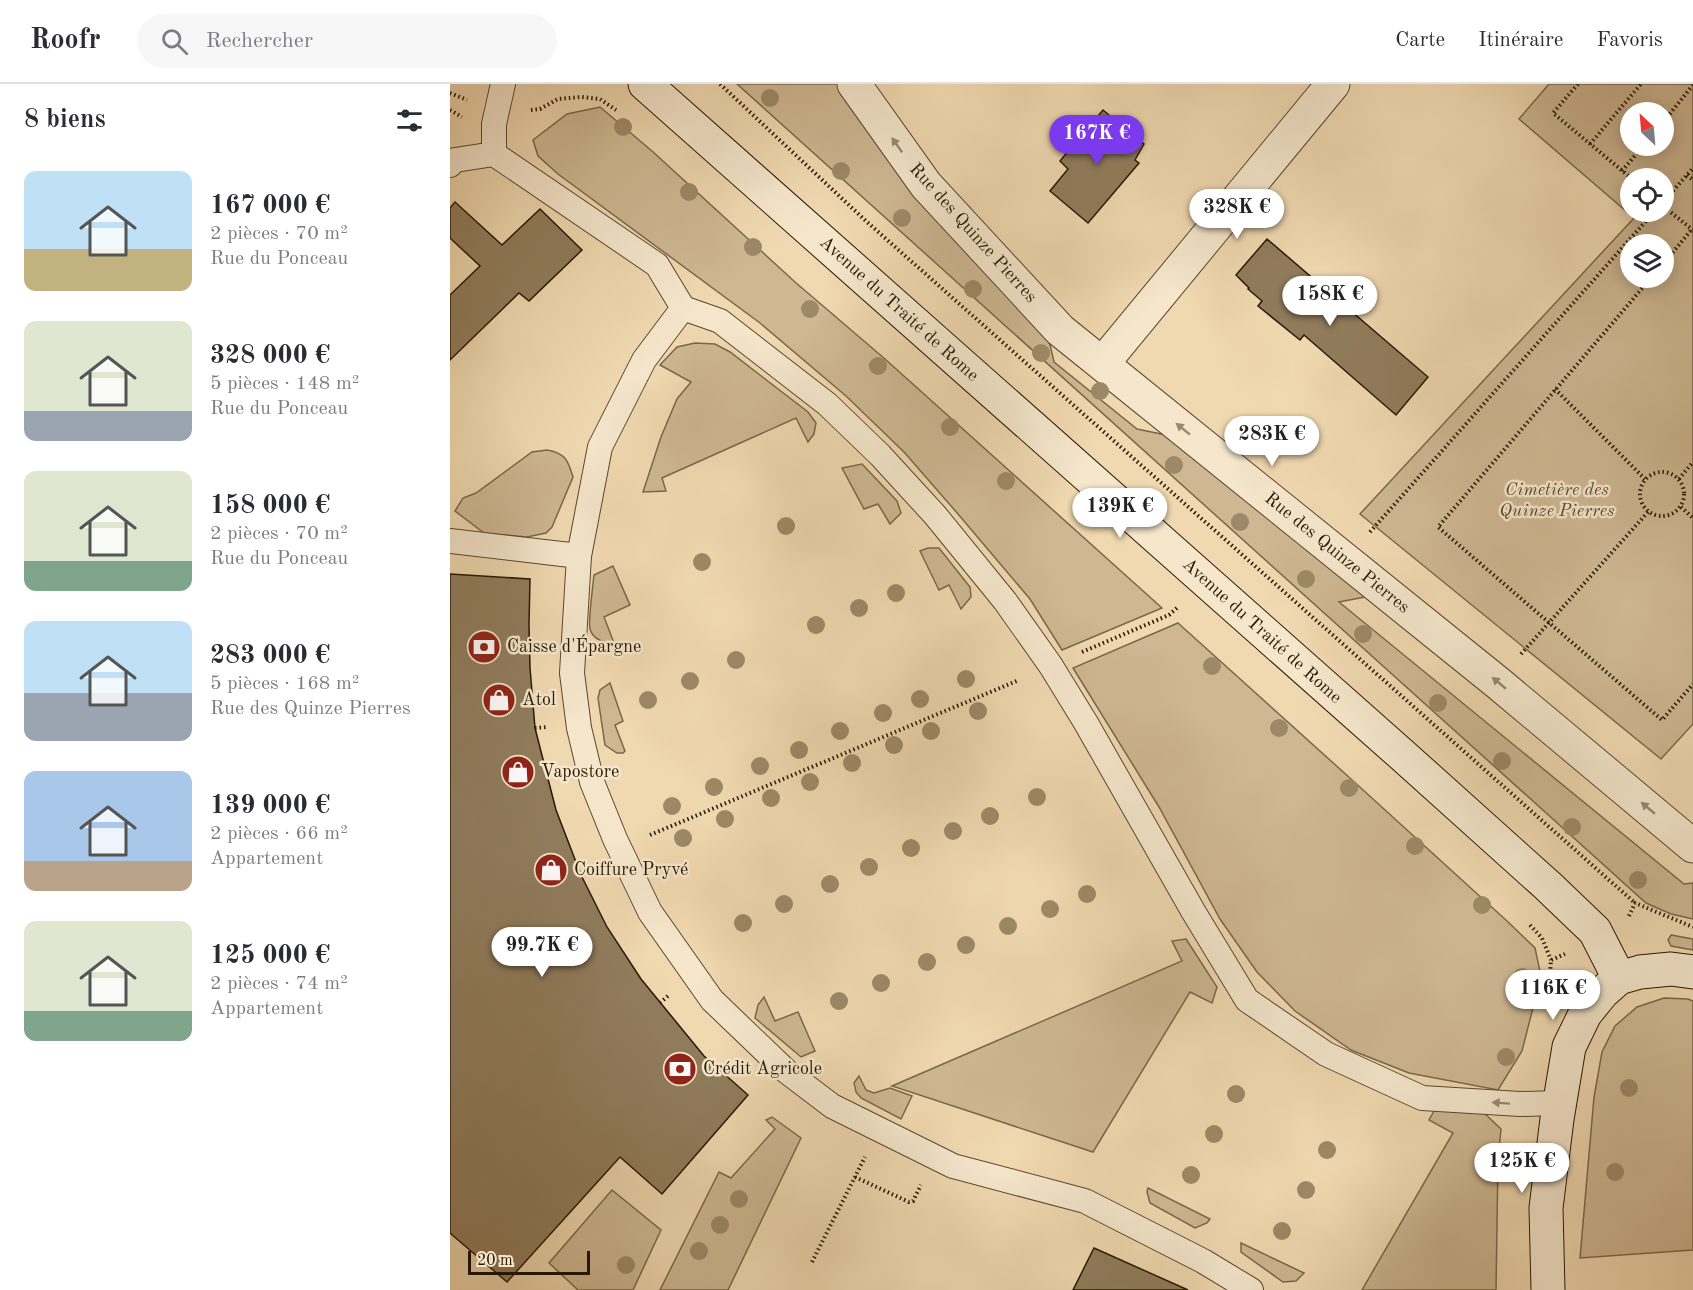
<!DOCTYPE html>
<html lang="fr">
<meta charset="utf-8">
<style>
:root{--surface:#fff;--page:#f7f7f7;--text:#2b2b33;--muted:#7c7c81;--line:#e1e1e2;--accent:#7c3aed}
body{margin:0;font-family:"Old Standard TT",serif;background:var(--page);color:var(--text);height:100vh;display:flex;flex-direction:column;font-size:22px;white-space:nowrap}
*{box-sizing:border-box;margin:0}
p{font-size:20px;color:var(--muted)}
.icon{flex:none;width:33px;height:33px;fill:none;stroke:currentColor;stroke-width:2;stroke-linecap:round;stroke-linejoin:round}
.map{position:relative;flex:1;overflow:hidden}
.sheet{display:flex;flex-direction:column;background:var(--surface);width:450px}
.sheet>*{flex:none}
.needle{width:39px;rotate:334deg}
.buttons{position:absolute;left:1170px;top:18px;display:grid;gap:12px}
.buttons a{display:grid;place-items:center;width:54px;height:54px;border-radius:50%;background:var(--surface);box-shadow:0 3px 15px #0003;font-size:30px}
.scale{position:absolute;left:18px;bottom:15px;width:122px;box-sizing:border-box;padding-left:6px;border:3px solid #271801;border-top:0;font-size:16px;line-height:21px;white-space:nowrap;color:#271801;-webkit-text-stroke:4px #f5e6cc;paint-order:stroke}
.price{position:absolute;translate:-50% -51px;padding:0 14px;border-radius:21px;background:#fff;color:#222;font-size:20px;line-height:39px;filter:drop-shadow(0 2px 3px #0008)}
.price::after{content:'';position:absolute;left:50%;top:36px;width:18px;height:14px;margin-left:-9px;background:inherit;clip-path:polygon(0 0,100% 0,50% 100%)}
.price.active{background:var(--accent);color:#fff}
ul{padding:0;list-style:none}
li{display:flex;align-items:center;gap:18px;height:150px;padding:0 24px}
li span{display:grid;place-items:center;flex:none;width:168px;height:120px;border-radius:12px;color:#555}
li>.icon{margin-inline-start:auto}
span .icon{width:72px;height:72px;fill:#fffc;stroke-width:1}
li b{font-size:26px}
h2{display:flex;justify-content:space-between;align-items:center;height:72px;padding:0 24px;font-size:26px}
header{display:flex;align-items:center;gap:36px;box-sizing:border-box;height:84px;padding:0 30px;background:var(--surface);border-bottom:2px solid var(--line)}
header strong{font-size:28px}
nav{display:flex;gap:33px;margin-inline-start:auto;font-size:21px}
.search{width:420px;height:54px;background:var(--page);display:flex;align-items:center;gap:15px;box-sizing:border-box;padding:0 21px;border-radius:33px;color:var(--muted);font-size:22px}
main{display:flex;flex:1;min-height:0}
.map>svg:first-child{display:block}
.green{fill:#ceb792;stroke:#7a684a;stroke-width:1.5;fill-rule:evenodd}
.building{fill:#907c5c;stroke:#271801;stroke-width:1.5}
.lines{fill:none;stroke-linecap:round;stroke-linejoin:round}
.service-casing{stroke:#59482d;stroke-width:26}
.minor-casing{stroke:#59482d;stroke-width:35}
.secondary-casing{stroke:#271801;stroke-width:35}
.path{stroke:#271801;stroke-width:4;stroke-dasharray:1.5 3;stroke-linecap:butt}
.service{stroke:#f5e6cc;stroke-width:24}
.minor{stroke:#f5e6cc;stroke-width:33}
.secondary{stroke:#f5e6cc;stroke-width:33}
.tree{fill:#9d8967}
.oneway{fill:#988971}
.labels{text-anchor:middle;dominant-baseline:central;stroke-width:5;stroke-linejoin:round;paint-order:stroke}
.street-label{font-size:18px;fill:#271801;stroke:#f5e6cc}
.park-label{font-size:18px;font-style:italic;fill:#59482c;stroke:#f5e6cc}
.poi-label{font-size:18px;fill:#271801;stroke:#f5e6cc;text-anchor:start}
</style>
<header>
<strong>Roofr</strong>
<div class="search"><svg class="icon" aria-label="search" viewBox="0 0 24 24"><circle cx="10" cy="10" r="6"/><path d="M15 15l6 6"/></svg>Rechercher</div>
<nav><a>Carte</a><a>Itinéraire</a><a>Favoris</a></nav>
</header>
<main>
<section class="sheet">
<h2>8 biens<svg class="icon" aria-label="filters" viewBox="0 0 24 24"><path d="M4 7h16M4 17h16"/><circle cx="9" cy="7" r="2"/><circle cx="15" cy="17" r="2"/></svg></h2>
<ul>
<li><span style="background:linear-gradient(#bfe0f5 65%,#c2b280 0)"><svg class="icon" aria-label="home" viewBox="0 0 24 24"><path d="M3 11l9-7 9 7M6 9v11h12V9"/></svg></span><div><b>167 000 €</b><p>2 pièces · 70 m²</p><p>Rue du Ponceau</p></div></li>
<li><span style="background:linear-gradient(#dfe7d0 75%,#9aa5b1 0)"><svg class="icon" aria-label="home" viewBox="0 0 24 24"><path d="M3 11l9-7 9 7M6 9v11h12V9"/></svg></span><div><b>328 000 €</b><p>5 pièces · 148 m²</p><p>Rue du Ponceau</p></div></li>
<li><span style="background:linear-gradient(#dfe7d0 75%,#7fa58c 0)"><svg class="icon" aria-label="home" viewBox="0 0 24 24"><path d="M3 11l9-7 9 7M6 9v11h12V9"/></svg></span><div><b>158 000 €</b><p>2 pièces · 70 m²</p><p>Rue du Ponceau</p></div></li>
<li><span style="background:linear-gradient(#bfe0f5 60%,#9aa5b1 0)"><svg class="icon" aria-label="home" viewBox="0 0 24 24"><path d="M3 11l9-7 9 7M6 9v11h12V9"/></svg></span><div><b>283 000 €</b><p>5 pièces · 168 m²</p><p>Rue des Quinze Pierres</p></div></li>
<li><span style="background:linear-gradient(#a9c7e8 75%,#b9a48a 0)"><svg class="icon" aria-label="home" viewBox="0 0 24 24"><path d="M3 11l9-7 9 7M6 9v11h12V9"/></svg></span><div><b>139 000 €</b><p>2 pièces · 66 m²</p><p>Appartement</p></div></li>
<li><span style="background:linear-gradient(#dfe7d0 75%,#7fa58c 0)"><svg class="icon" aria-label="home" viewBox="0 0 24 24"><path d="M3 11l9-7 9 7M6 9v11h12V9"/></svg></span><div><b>125 000 €</b><p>2 pièces · 74 m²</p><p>Appartement</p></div></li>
</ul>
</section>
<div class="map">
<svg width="1243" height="1206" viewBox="0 0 1243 1206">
<rect width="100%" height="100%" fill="#f0d8b0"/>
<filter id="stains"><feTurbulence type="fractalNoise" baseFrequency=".00333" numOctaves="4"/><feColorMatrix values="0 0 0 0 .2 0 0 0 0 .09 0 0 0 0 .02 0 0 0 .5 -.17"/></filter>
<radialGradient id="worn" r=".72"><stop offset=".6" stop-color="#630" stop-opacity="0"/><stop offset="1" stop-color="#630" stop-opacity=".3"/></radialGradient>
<!-- green -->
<g class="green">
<path d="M287 0H393L598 252 604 278 687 345 721 352 920 512 889 518 1234 800 1243 799V835L1221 830 1196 819Z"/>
<path d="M1099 0H1243V640L1211 675 910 430 1184 134 1069 35ZM1180 28H1214V62H1180ZM1180 94H1214V128H1180ZM1180 160H1214V194H1180Z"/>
<path d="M150 23 202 67 345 198 435 275 712 524 612 566 580 515 508 430 454 368 396 312 310 239 108 90 88 72 83 56 117 30Z"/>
<path d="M245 259 265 260 280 268 358 328 366 339 364 350 358 358 346 334 212 394 216 407 193 408 211 353 227 315 241 298 210 281 227 263Z"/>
<path d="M97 366C115 369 118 376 123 393L102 443 96 449 77 453 34 449 5 427 13 414 26 409 82 368Z"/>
<path d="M412 380 447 417 451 429 440 440 428 420 414 425 392 384Z"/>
<path d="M478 464H489L520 503 521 513 511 525 499 501 489 506 470 467Z"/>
<path d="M163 482 180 521 154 533 164 559C155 559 143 556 140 545 138 538 143 501 144 491Z"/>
<path d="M728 539 901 695 1057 837 1085 864 1091 892 1072 967 1048 1006 959 989 901 966 845 927 807 888 770 835 709 723 623 584Z"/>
<path d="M160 599 173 637 165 641 175 667 173 669H167L155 661 148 614 150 606Z"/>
<path d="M1221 851 1243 855V866L1221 862 1218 856Z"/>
<path d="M736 855 767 903 762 919 740 908 643 1068 442 1002 732 877 722 857Z"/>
<path d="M314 913 325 937 348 928 365 967 351 973 305 934 308 921Z"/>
<path d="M1214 914 1238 915 1243 917V1166L1130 1174 1144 1013 1152 968 1165 942 1187 923Z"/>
<path d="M409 992 416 1006 424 1009 440 1004 462 1012 451 1035 411 1014 406 1008 404 999Z"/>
<path d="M992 1024 1034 1029 1051 1045 1048 1076 1046 1206H912L1003 1049 979 1036 984 1027Z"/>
<path d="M322 1033 351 1054 278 1206H210L269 1088 281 1094 325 1045 316 1036Z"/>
<path d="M698 1104 760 1135 757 1139 745 1144 700 1119 697 1108Z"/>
<path d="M162 1106 211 1146 183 1206H128L99 1179Z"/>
<path d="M791 1159 854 1189 846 1197 833 1198 791 1168Z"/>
</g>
<!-- building -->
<g class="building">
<path d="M653 26 694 60 685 76 689 79 638 139 600 107 618 85 610 77Z"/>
<path d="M5 118 52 161 90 125 132 166 79 217 69 209 0 276V211L30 182 0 154V124Z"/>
<path d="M817 155 978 293 946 331 854 251 850 256 808 222 812 217 798 205 799 204 786 191Z"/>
<path d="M0 490 80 495 79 540 80 584 85 644 106 726 131 791 157 843 191 895 254 972 298 1011 212 1110 170 1073 57 1198 0 1149Z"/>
<path d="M644 1164 738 1206H623Z"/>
</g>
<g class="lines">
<!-- service casing -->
<g class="service-casing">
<g id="service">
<path d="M44 70 207 181 233 224 194 276 150 363 129 472 122 589 129 644 142 698 165 755 200 828 262 916 336 987 382 1022 503 1082 635 1117 753 1177 801 1206"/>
<path d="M0 81 5 76 44 70V40L53 0"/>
<path d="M233 224 270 237 377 320 430 371 485 431 555 517 601 582 636 639 743 827 797 916 876 970 972 1014 1070 1020 1109 1019"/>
<path d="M0 457 129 472"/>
</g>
</g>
<!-- minor casing -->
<g class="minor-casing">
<g id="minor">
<path d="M404 0 476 101 610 246 1048 599 1243 762"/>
<path d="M653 279 883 0"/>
</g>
</g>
<!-- secondary casing -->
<g class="secondary-casing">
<g id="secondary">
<path d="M195 0 950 669 1098 802 1145 847 1169 894"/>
<path d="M1098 1206 1096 1124 1107 1035 1119 963 1135 930 1152 909 1169 894 1190 888 1221 885 1243 888"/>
</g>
</g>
<!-- path -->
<g class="path">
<path d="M270 0 417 138 1185 819"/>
<path d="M1128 0 1103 29 1181 94"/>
<path d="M0 9 17 16"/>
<path d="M0 26 12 33"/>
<path d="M81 26 90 25 108 15 132 13 150 15 166 26"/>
<path d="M1214 37 1243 1"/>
<path d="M1140 60 1191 0"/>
<path d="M1172 87 1193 62"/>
<path d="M1237 91 1243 96"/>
<path d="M1214 117 1243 84"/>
<path d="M1214 123 1243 146"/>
<path d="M1214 179 1242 145"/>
<path d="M1201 194 988 443 1212 636 1243 600"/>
<path d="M1105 305 1195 395"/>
<circle cx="1212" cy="410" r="22"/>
<path d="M1229 395 1243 378"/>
<path d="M1231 423 1243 434"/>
<path d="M920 448 1204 128"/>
<path d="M632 568 719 531 727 524"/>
<path d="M1071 570 1198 428"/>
<path d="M85 644 97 643"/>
<path d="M200 751 569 596"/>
<path d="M1179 832 1185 819 1243 843"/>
<path d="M1080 841 1092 854 1101 876"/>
<path d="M1098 916 1101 876 1115 870"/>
<path d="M210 919 218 912"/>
<path d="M405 1093 459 1118 463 1117 471 1101"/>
<path d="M362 1178 415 1073"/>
</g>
<!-- service -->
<use href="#service" class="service"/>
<!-- minor -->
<use href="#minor" class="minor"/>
<!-- secondary -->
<use href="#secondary" class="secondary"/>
</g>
<!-- trees -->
<g class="tree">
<circle cx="320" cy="14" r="9"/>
<circle cx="173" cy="43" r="9"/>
<circle cx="391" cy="87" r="9"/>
<circle cx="239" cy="108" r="9"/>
<circle cx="452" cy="134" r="9"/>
<circle cx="303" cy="163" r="9"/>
<circle cx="523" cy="205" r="9"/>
<circle cx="360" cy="225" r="9"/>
<circle cx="591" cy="269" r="9"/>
<circle cx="428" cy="282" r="9"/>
<circle cx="650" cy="307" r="9"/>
<circle cx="500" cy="343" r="9"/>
<circle cx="724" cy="381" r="9"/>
<circle cx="556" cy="397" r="9"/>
<circle cx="790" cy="438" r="9"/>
<circle cx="336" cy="442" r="9"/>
<circle cx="252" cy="478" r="9"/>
<circle cx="856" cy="495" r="9"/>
<circle cx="446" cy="509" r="9"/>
<circle cx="409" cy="524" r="9"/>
<circle cx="366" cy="541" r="9"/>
<circle cx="913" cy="550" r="9"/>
<circle cx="286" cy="576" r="9"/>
<circle cx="762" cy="582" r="9"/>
<circle cx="516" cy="595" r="9"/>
<circle cx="240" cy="597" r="9"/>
<circle cx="470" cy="615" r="9"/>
<circle cx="198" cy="616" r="9"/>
<circle cx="988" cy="619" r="9"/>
<circle cx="528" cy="627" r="9"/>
<circle cx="433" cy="629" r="9"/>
<circle cx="829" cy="644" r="9"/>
<circle cx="390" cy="647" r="9"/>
<circle cx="481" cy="647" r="9"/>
<circle cx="444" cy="661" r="9"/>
<circle cx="349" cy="666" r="9"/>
<circle cx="1052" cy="677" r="9"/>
<circle cx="402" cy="679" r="9"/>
<circle cx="310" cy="682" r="9"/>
<circle cx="360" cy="698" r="9"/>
<circle cx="264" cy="703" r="9"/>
<circle cx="899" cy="704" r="9"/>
<circle cx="587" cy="713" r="9"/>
<circle cx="321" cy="714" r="9"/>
<circle cx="222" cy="722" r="9"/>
<circle cx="540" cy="732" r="9"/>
<circle cx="275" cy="735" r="9"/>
<circle cx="1122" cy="743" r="9"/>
<circle cx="503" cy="747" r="9"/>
<circle cx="233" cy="754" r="9"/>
<circle cx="965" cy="762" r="9"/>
<circle cx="461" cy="764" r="9"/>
<circle cx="419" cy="783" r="9"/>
<circle cx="1188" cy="796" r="9"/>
<circle cx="380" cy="800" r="9"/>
<circle cx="637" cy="810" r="9"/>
<circle cx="334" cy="820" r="9"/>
<circle cx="1032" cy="821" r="9"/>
<circle cx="600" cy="825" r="9"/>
<circle cx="293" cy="839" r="9"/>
<circle cx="558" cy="842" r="9"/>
<circle cx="516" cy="861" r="9"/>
<circle cx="477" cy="878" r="9"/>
<circle cx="1072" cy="893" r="9"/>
<circle cx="431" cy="899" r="9"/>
<circle cx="389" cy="917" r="9"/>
<circle cx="1056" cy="973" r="9"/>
<circle cx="1179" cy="1004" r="9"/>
<circle cx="786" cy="1010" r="9"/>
<circle cx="764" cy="1050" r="9"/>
<circle cx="877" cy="1066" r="9"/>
<circle cx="1165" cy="1088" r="9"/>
<circle cx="741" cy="1091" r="9"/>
<circle cx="856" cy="1106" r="9"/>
<circle cx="289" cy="1115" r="9"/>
<circle cx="270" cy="1141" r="9"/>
<circle cx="832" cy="1147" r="9"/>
<circle cx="249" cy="1167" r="9"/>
<circle cx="176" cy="1181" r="9"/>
</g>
<!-- one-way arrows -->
<defs><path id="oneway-solid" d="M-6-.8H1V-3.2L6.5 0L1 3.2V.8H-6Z" transform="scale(1.5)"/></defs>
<g class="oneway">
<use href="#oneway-solid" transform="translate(447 61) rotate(-125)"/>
<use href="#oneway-solid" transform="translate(733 345) rotate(-141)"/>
<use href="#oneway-solid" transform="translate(1049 599) rotate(-140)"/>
<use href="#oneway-solid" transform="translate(1198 724) rotate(-140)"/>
<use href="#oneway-solid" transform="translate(1051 1019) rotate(-176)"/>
</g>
<!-- icons -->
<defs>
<g id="bank-disc" transform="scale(1.725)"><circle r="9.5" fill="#8f2418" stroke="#f5e6cc"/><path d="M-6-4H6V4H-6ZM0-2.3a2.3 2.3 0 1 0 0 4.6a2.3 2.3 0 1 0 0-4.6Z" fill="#fff"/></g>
<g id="shop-disc" transform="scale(1.725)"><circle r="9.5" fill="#8f2418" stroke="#f5e6cc"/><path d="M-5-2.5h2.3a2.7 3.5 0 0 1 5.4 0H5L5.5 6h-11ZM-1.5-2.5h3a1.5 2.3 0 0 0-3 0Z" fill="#fff"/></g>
</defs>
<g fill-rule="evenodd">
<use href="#bank-disc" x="34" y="563"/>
<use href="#shop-disc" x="49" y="616"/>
<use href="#shop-disc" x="68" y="688"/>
<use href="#shop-disc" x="101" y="786"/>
<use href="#bank-disc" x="230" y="985"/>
</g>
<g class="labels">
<!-- street labels -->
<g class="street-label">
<text transform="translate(523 149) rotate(48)">Rue des Quinze Pierres</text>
<text transform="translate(449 225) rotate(42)">Avenue du Traité de Rome</text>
<text transform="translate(887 469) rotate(39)">Rue des Quinze Pierres</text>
<text transform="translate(812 547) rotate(42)">Avenue du Traité de Rome</text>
</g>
<!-- park labels -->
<g class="park-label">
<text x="1107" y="406">Cimetière des<tspan x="1107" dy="21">Quinze Pierres</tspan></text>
</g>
<!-- poi labels -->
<g class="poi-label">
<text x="57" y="563">Caisse d'Épargne</text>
<text x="72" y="616">Atol</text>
<text x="91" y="688">Vapostore</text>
<text x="124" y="786">Coiffure Pryvé</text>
<text x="253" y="985">Crédit Agricole</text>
</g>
</g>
<rect width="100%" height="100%" filter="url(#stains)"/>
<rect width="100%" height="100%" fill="url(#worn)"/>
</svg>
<div class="buttons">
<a><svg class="needle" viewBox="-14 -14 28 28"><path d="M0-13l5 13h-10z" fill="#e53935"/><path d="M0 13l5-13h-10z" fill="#7c7c81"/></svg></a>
<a><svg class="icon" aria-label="locate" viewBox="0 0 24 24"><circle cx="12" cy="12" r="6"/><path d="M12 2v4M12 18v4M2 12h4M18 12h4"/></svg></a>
<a><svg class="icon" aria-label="layers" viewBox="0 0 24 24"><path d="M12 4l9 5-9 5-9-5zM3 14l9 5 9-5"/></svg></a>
</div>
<div class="scale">20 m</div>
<b class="price active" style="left:647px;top:82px">167K €</b>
<b class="price" style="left:787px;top:156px">328K €</b>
<b class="price" style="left:880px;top:243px">158K €</b>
<b class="price" style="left:822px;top:383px">283K €</b>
<b class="price" style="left:670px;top:455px">139K €</b>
<b class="price" style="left:92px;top:894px">99.7K €</b>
<b class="price" style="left:1103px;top:937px">116K €</b>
<b class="price" style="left:1072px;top:1110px">125K €</b>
</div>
</main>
